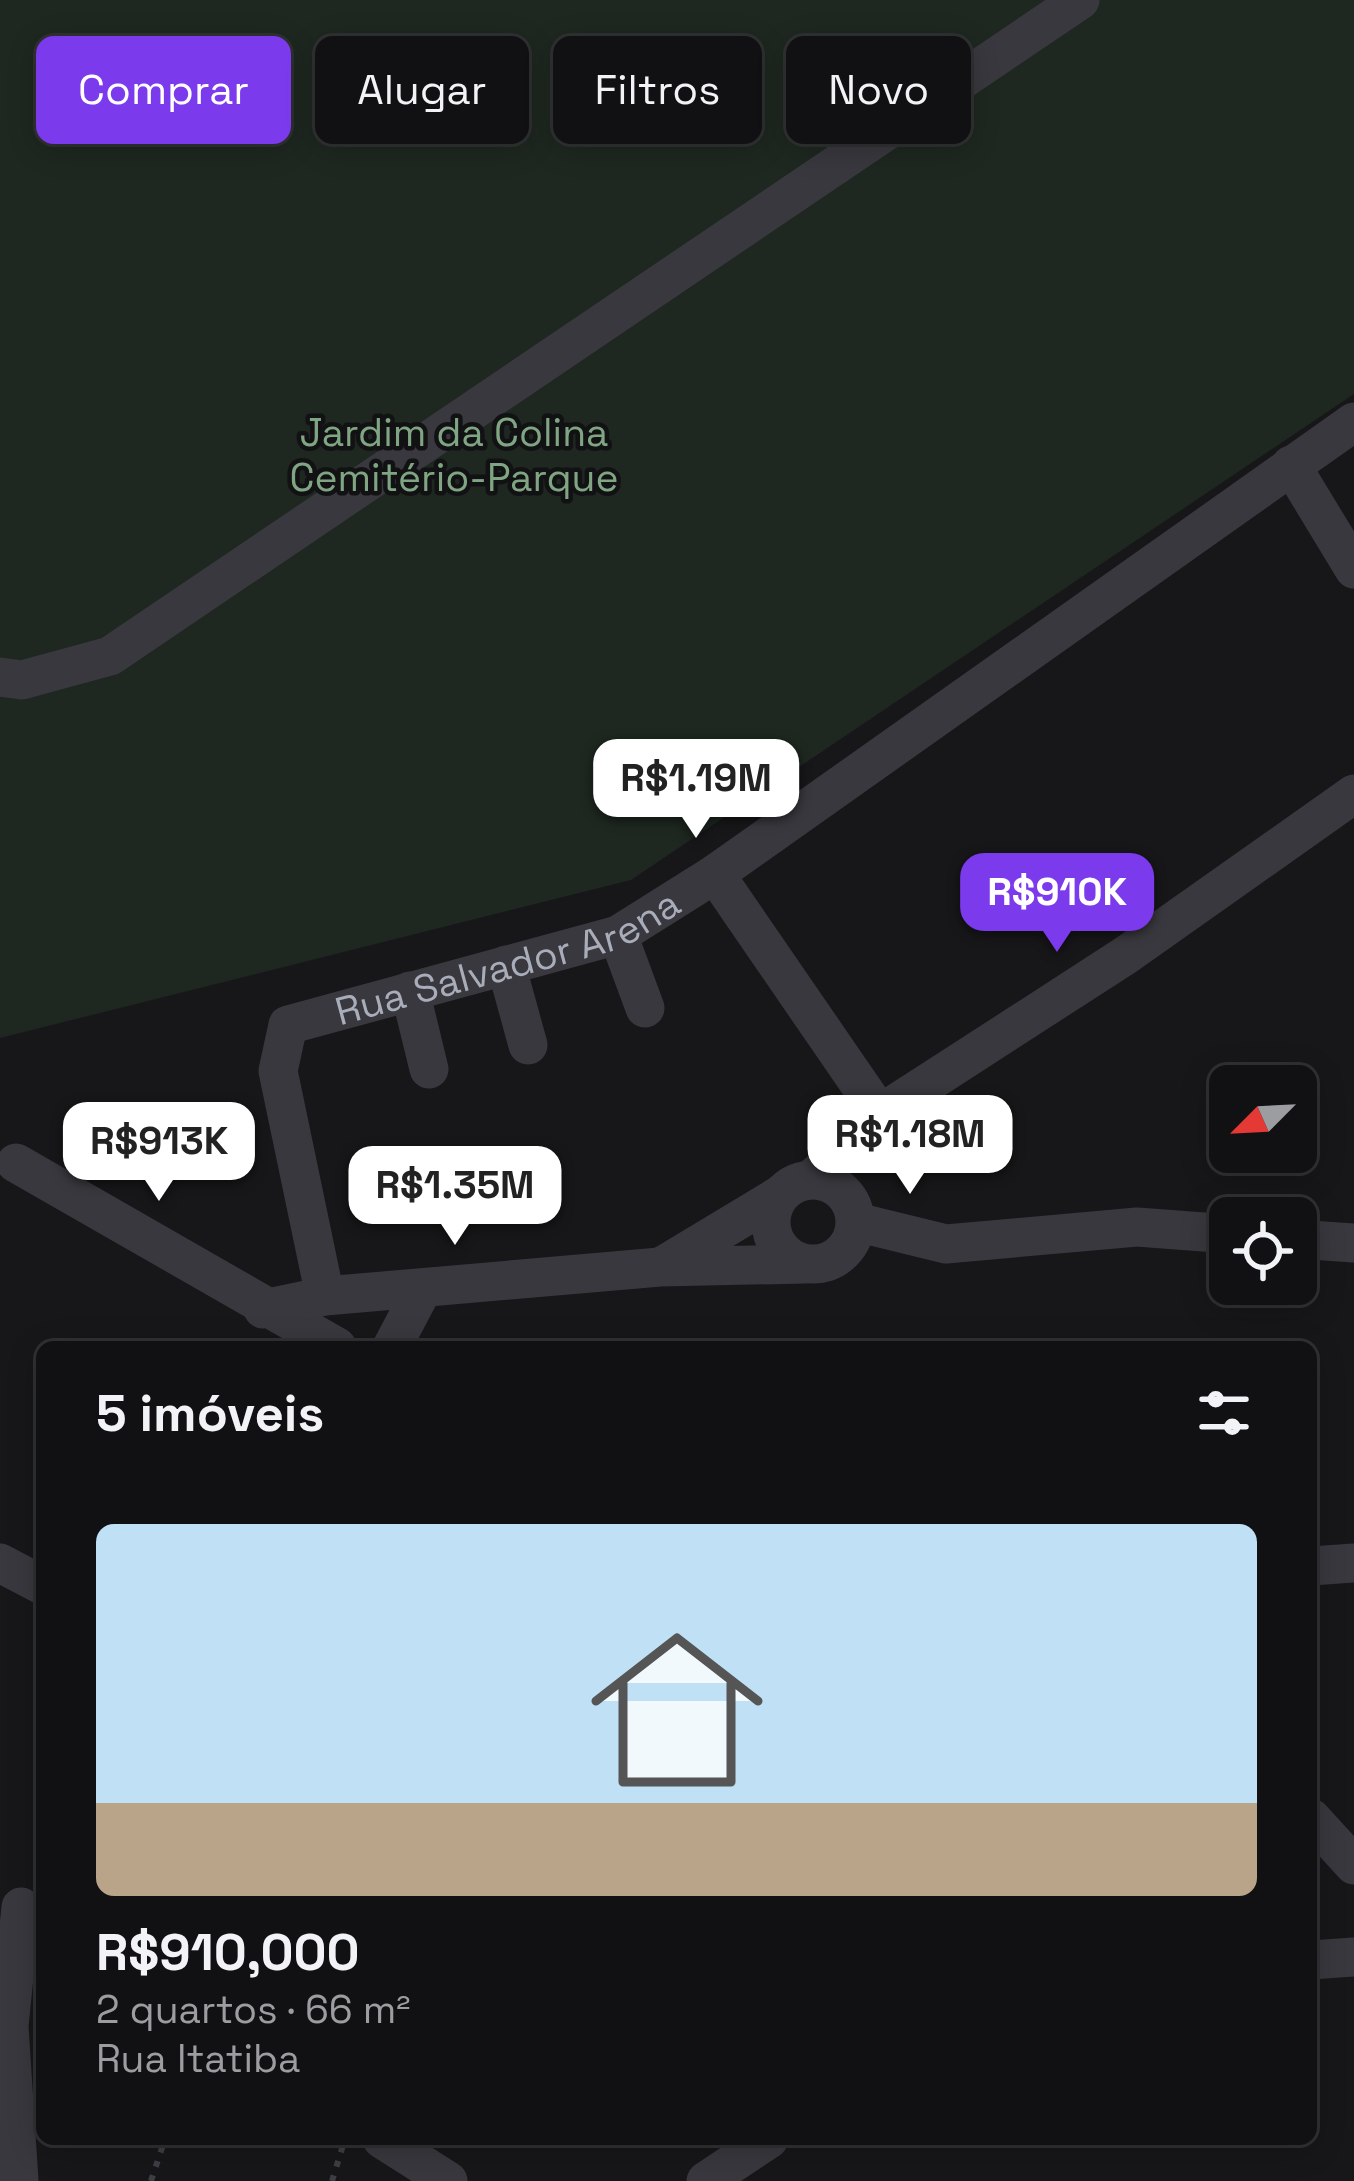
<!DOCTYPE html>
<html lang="pt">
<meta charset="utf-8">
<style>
:root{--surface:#111113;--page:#1a1a1c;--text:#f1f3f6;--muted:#9c9da0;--line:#303133;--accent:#7c3aed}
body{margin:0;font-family:"Space Grotesk",sans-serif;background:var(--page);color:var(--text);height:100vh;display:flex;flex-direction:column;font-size:45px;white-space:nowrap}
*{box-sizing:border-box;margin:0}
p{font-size:39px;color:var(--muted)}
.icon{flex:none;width:66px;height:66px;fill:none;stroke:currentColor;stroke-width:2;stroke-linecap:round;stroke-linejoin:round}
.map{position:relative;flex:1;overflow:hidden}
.side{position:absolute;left:36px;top:1341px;width:1281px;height:804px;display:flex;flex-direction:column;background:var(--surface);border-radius:18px;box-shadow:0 6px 30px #0003,0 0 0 3px var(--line)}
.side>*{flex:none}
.guide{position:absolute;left:36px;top:36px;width:1284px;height:108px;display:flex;gap:24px}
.needle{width:78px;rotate:246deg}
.fabs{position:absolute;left:1209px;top:1065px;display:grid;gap:24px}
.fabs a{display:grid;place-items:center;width:108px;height:108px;border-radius:18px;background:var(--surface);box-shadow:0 6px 30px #0003,0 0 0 3px var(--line);font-size:60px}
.price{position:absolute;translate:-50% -102px;padding:0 27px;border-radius:24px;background:#fff;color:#222;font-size:39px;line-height:78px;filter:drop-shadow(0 3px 6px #0008)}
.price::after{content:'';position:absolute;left:50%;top:72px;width:36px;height:27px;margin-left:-18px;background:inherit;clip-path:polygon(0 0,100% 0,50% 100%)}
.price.active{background:var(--accent);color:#fff}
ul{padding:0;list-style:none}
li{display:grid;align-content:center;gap:24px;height:636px;padding:0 60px}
li span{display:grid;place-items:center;height:372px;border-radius:18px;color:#555}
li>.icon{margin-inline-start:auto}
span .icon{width:216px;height:216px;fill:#fffc;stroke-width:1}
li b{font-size:51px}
h2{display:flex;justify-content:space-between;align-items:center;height:144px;padding:0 60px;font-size:51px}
.pill{padding:0 42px;border-radius:18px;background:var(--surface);box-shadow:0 6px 30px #0003,0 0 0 3px var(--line);font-size:42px;line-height:108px}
.pill.active{background:var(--accent);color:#fff}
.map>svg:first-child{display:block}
.green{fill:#1e2720}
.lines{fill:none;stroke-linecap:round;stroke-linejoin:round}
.path{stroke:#3d3f45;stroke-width:6;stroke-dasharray:6 9;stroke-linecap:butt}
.minor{stroke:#38383e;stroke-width:39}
.labels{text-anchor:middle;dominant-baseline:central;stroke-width:9;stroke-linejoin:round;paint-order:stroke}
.park-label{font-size:39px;fill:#7fa583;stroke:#121214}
.street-label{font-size:39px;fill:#a8adb9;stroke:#121214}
</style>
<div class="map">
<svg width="1354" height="2181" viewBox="0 0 1354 2181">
<rect width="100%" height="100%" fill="#171719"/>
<!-- green -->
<path class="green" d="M0 0H1354V394L631 880 0 1038Z"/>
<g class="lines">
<!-- path -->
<g class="path">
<path d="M151 2181 165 2139"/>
<path d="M332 2181 344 2142"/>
</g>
<!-- minor -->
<g class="minor">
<path d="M1291 465 1354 569"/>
<path d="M0 677 22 680 110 656 1080 0"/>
<path d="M715 874 880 1114"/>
<path d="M618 935 645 1008"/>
<path d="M506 965 528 1045"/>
<path d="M410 991 429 1069"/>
<path d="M16 1163 337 1347"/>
<path d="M812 1179 880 1114 1126 955 1354 794"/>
<circle cx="813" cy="1222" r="42"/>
<path d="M856 1222 946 1244 1137 1227 1230 1234"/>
<path d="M1296 1239 1354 1243"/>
<path d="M664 1265 780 1195"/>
<path id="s1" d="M325 1296 278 1071 288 1025 618 935 715 874 1354 422"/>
<path d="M263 1309 325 1296 660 1267 805 1264"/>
<path d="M392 1347 423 1288"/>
<path d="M0 1563 42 1585"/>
<path d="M1311 1566 1354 1563"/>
<path d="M1311 1818 1354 1865"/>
<path d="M1311 1960 1354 1957"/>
<path d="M382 2139 448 2181"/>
<path d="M19 2181 9 2026 21 1907"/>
<path d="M706 2181 769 2139"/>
</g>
</g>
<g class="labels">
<!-- park labels -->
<g class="park-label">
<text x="454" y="432">Jardim da Colina<tspan x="454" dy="45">Cemitério-Parque</tspan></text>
</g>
<!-- street labels -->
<g class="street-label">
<text stroke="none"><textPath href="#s1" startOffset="507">Rua Salvador Arena</textPath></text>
</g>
</g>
</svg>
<div class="fabs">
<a><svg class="needle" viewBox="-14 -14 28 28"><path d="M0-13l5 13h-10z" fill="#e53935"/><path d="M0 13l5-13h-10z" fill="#9c9da0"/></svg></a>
<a><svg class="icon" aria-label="locate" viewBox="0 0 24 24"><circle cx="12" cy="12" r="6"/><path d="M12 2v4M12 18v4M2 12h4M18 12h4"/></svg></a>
</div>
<b class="price" style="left:696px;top:841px">R$1.19M</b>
<b class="price active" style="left:1057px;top:955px">R$910K</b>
<b class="price" style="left:910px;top:1197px">R$1.18M</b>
<b class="price" style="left:159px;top:1204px">R$913K</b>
<b class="price" style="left:455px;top:1248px">R$1.35M</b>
<div class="guide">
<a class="pill active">Comprar</a>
<a class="pill">Alugar</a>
<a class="pill">Filtros</a>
<a class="pill">Novo</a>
</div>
<section class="side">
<h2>5 imóveis<svg class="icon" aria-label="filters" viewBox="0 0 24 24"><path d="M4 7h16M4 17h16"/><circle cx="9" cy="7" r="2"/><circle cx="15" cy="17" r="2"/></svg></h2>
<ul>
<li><span style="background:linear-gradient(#bfe0f5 75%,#b9a48a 0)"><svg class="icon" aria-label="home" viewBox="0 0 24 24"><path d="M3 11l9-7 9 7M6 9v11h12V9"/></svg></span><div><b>R$910,000</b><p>2 quartos · 66 m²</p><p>Rua Itatiba</p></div></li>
</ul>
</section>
</div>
